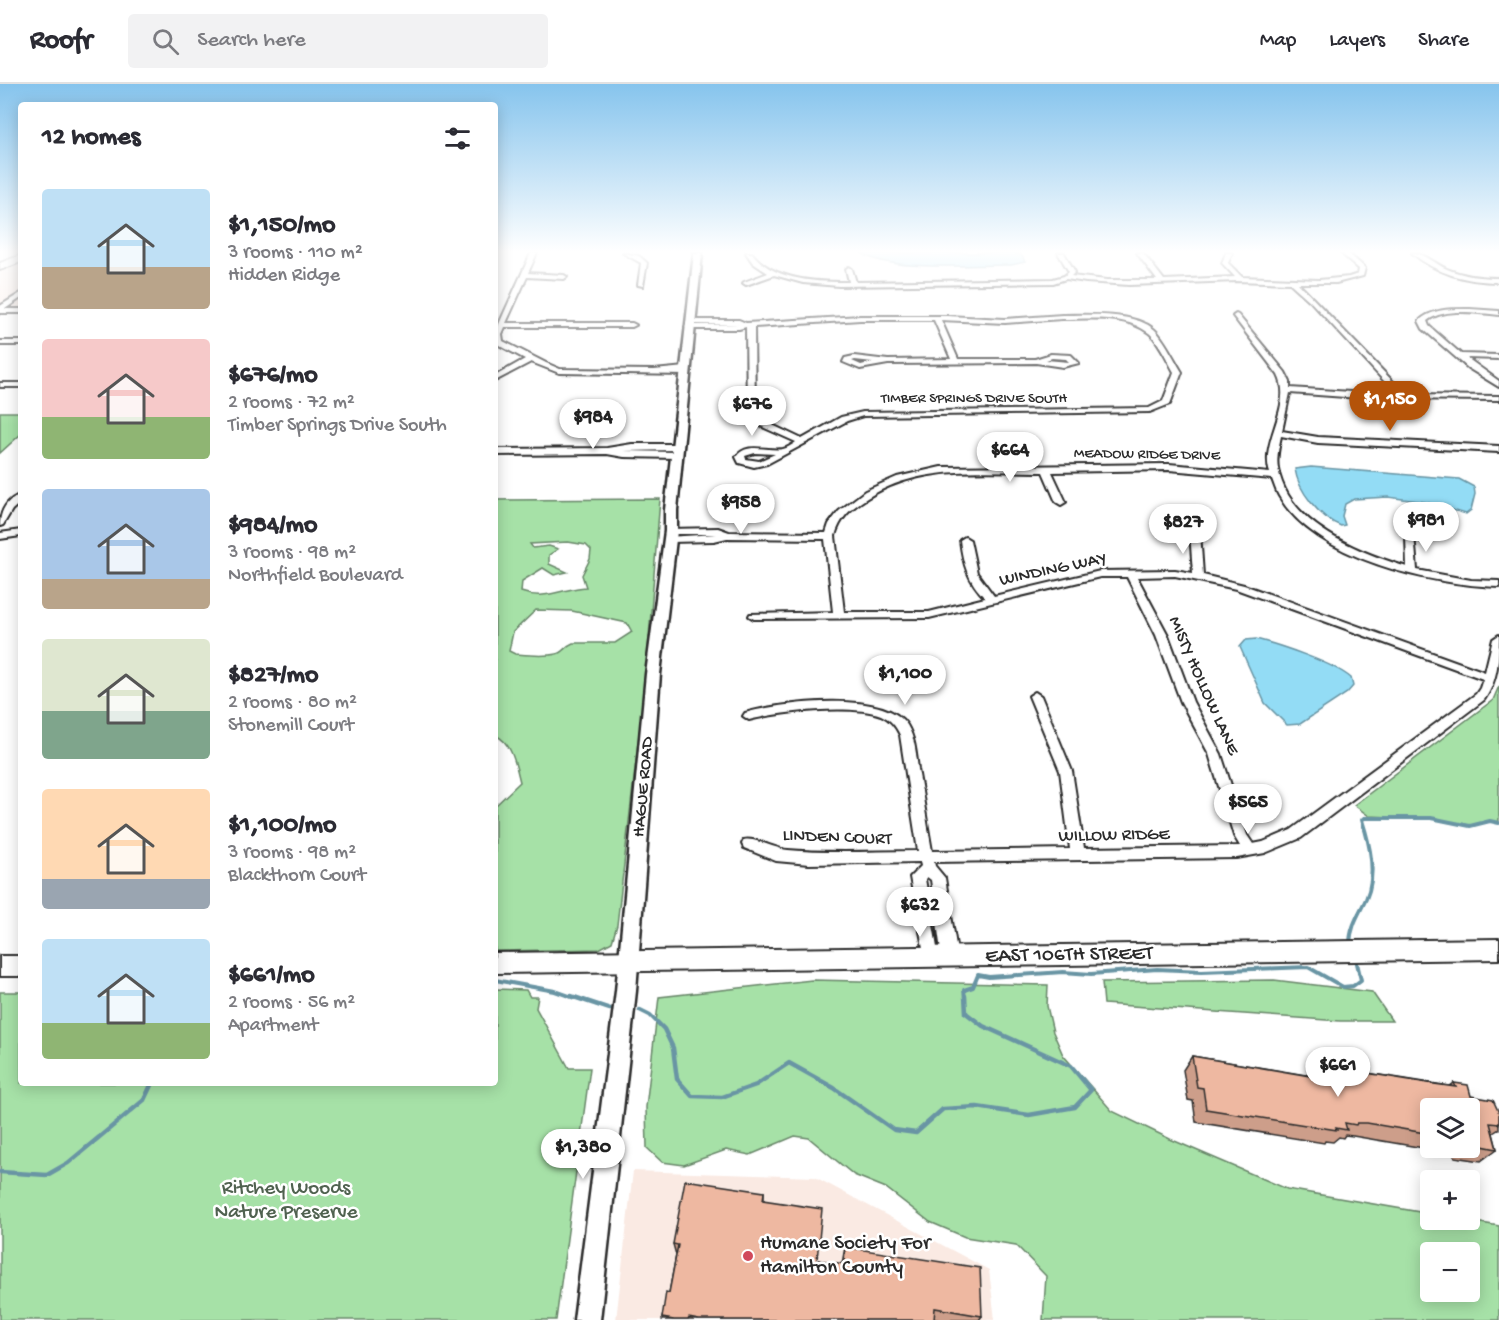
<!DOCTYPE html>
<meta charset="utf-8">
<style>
:root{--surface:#fff;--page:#f2f2f3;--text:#2b2b33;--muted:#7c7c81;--line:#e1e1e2;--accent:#b45309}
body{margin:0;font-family:"Gochi Hand",sans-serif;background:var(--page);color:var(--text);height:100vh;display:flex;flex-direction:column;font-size:22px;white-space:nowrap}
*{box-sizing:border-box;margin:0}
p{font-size:20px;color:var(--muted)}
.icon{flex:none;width:33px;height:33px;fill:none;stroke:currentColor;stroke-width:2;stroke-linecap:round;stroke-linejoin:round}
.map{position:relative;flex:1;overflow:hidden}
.panel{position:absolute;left:18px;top:18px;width:480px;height:984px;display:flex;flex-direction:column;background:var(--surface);border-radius:6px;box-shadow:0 3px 15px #0003}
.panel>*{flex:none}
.fabs{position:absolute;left:1420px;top:1014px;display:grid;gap:12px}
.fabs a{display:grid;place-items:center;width:60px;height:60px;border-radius:6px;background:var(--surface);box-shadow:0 3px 15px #0003;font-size:30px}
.price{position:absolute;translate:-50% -51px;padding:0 14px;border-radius:21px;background:#fff;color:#222;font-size:20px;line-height:39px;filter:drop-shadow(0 2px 3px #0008)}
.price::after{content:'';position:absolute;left:50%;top:36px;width:18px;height:14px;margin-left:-9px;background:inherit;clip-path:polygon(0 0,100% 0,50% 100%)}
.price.current{background:var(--accent);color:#fff}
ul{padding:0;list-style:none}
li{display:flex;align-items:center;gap:18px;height:150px;padding:0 24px}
li span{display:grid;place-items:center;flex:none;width:168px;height:120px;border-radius:6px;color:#555}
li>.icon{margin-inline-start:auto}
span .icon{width:72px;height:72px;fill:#fffc;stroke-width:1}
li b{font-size:26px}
h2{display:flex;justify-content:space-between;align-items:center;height:72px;padding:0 24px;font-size:26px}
header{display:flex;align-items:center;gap:36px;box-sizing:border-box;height:84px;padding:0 30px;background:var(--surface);border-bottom:2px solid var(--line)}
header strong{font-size:28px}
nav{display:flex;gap:33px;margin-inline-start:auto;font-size:21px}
.search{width:420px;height:54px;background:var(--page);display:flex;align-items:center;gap:15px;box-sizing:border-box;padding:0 21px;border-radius:6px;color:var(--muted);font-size:22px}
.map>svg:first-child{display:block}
.built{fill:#faeae3}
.green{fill:#a6e1a7;stroke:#688669;stroke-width:1.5;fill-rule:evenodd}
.water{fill:#93dcf5;stroke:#6995a4;stroke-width:1.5}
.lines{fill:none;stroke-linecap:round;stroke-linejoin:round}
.stream-far1{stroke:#6995a4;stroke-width:4}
.stream{stroke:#6995a4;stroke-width:4.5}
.minor-casing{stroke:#2b2b2b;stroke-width:4}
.tertiary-casing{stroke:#2b2b2b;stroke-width:5}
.secondary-casing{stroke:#2b2b2b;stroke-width:4}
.primary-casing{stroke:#2b2b2b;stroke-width:4}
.minor{fill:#fff;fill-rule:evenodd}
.tertiary{fill:#fff;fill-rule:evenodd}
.secondary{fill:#fff;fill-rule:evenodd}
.primary{fill:#fff;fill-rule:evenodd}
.wall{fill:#cd9e8a;stroke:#2b2b2b;stroke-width:1.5;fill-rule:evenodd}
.building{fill:#eeb8a1;stroke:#2b2b2b;stroke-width:1.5}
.poi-dot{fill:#d1495b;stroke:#fff;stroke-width:2}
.labels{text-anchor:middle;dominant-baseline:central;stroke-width:5;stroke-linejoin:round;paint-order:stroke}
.far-street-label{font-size:15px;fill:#2b2b2b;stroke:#fff}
.street-label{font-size:18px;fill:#2b2b2b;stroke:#fff}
.near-street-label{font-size:21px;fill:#2b2b2b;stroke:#fff}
.near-park-label{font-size:21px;fill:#506250;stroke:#fff}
.near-poi-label{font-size:21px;fill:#2b2b2b;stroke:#fff;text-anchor:start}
</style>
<header>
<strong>Roofr</strong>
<div class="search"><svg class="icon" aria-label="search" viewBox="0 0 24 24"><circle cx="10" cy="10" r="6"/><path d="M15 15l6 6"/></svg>Search here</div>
<nav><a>Map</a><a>Layers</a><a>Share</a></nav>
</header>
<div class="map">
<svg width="1499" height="1236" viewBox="0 0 1499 1236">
<rect width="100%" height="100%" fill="#fff"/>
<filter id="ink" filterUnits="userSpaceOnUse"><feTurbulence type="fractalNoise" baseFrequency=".0167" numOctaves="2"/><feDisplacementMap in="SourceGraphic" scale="12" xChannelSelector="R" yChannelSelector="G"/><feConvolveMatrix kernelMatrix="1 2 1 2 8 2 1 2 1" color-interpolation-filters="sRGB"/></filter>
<g filter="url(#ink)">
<!-- built -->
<g class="built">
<path d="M21 177V223H0V186Z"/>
<path d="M633 1087 815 1093 989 1186 995 1236H616Z"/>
</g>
<!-- green -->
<g class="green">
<path d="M0 328H21V350L0 369Z"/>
<path d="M660 415 646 590 617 841 612 858 599 865 495 867V722L520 698C516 682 512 658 495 651V416ZM568 458 586 461 591 466 590 475 582 491 586 503C564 504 545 517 521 508L522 497 543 484 554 491 567 488 549 480V471L558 465 549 462 533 464 530 460ZM536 526 572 527 627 539 632 548 615 559H573C565 562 563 569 556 570 544 573 527 571 515 570L509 567 513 548Z"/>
<path d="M1499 602V739L1490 737 1470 742 1439 735 1369 732 1354 721 1493 616Z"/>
<path d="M812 896 1048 901 1047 922 1053 948 1063 971 1112 1027 1170 1055 1287 1105 1431 1130V1136H1463L1499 1142V1236H1043L1046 1192 1016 1161 965 1153 930 1138 886 1104 854 1091 809 1054 795 1052 750 1071 726 1066 684 1081 662 1078 647 1064 646 1023 659 913ZM1431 1168H1470V1208H1431Z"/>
<path d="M1274 896 1372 908 1392 937H1340L1104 920 1102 898Z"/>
<path d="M495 905 526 906 530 913H538L536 924 569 984H590L556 1236H0V908H21V999H495Z"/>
</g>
<!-- water -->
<g class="water">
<path d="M861 169H1015L1022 172 1025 178 1011 181C972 180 894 189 861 169Z"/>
<path d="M1311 383 1459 395 1474 403 1475 410 1471 426 1466 430 1425 418 1388 413 1354 415 1345 420 1342 432 1345 441 1341 442C1320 434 1298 407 1295 385Z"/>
<path d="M1256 555C1279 561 1334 579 1351 594L1353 602 1347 609 1300 640 1287 641 1265 619 1240 563 1246 556Z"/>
</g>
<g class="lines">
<!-- stream-far1 -->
<g class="stream-far1">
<path d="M1350 860C1350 843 1359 830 1366 815 1377 790 1370 761 1362 736L1364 734H1431L1470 742 1490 737 1499 739"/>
<path d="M495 896 555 907 575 914"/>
<path d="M965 914 964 906 973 903 978 891 989 893 1063 888 1091 890 1157 885 1202 887 1308 883 1343 903 1353 902 1361 896 1356 875"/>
</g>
<!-- stream -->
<g class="stream">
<path d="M571 912 610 925"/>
<path d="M640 926 650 931 664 945 673 964 677 995 692 1012 722 1013 756 1001 789 979 834 1004 894 1046 916 1049 943 1025 977 1023 1029 1031 1075 1023 1091 1006 1071 982 983 942 966 929 965 912"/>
<path d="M0 1088 47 1091 68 1079 144 1016 152 999"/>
</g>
<!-- minor casing -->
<g class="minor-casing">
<g id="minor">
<path d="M531 169H537L528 189 564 191 567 193 564 195 527 193 506 239H632L636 241 632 243H505L502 250 503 257 546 279 560 285 654 286 685 283 689 285 686 287 689 289 688 291 559 289 531 278 495 297V292L525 275 497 260 495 249Z"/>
<path d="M623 169 639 172 647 179 643 202 638 201 641 179Z"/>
<path d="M746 169H752C773 197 818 198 849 198L846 185 849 183 852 185 856 198 1053 195 1064 192 1069 188 1058 169H1064L1075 188 1071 192 1107 196H1157L1137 169H1143L1164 196 1235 193 1222 179 1226 169H1232L1228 179 1242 193 1319 196 1349 193 1358 190 1359 185 1341 169H1348L1365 184 1363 192 1336 199H1298L1406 311 1499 312V316L1373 315 1290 309 1282 347 1318 353 1499 362V368L1318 359 1281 352C1279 362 1276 374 1278 384 1288 441 1358 468 1407 483L1406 452 1408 450H1414L1417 486 1471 496 1499 497V503C1432 501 1315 475 1279 412 1276 407 1274 400 1272 395L1169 386 1052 388 1066 418 1061 421 1056 418 1043 388C982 388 920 380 867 414 851 424 840 434 835 452L844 528H929L985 514C968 497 963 480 960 456L965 453 970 456 977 489 994 512 1100 487 1175 486 1193 489 1190 448 1195 445 1200 448 1203 491 1244 501 1485 588 1493 555 1499 551C1499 574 1498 597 1484 616L1301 754 1265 769 1237 774 934 778 935 782 945 794 958 874 955 879 950 881 945 879 942 874 931 796 927 793 925 795 939 875 936 880 931 882 926 880 910 793 921 782 920 778 809 780 776 777 744 764 742 760 744 756C754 753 775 765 788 766 831 770 875 767 918 767L900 651C896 642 890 635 881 631 850 620 781 628 749 636L743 632 745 629C779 619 885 605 907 641 915 654 916 670 918 685 923 712 927 739 932 767L1070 765 1060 687 1029 612 1035 608 1041 612 1072 687 1084 764 1240 762 1234 752 1209 670 1181 618 1156 551 1127 493H1100L929 534 754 535 749 532 750 530 833 528 825 455 727 454 714 457 670 458 665 455 667 453 717 450H671L666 447 668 445 718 444 729 448 826 449 829 440 839 427 865 407 897 393 941 383 1169 380 1270 389C1259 357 1294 322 1278 291L1233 232 1236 230 1238 231 1285 288 1290 298V304L1397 311 1310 217 1290 199 1237 197 1129 201 1086 198 1066 195 1053 199 839 202 803 199 774 191 746 201 743 199 744 198 768 189 753 179ZM1175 492 1236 505 1483 595 1480 604 1476 610 1291 746 1263 758 1253 760 1247 751 1221 670 1193 618 1168 551 1137 493Z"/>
<path d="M1412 169C1425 169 1435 180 1447 185 1464 192 1481 194 1499 194V198C1467 198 1437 190 1412 169Z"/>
<path d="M21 209V214L5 225H21V229H0V222Z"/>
<path d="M1470 225 1499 227V231C1478 229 1444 223 1427 237L1429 242 1461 270 1499 271V275L1467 274 1499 297V303L1468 284 1423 245 1419 237C1432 224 1453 225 1470 225Z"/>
<path d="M1062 231C1088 231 1138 227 1157 248 1167 260 1174 275 1182 288L1170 320 1150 328 863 332 847 337 767 380 754 383 739 379 736 373C747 357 767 368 783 365 787 364 792 361 796 358L758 341 747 329 746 243 739 245H689L685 243 689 241H739L687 240V236H739L746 239 860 232H947L1005 235ZM1062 235C1090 235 1125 230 1149 249 1158 256 1168 277 1174 288L1163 317 1149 324 863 328 841 333 802 355 764 337 755 328 754 243 860 236H934L951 275 888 276 854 272 845 274 843 278 860 285 888 280 1036 279 1063 283 1079 279 1071 271 1051 270 1035 275H958L941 236 1005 239ZM1052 274 1066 275 1069 278 1046 276ZM855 276 873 278 861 281 852 277ZM755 369 775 370 759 377 746 375 745 372Z"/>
<rect x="0" y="257" width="21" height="4"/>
<rect x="0" y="299" width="21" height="4"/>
<path d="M632 360H677L681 363 677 366 623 367 677 368 681 371 677 374 624 373 607 370 495 371V365L607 364Z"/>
<path d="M21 410V418L12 426 3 441 0 442C0 427 6 416 21 410Z"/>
<path d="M21 446V452L0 455V449Z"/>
</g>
</g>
<!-- tertiary casing -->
<g class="tertiary-casing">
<path id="tertiary" d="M694 169H702L677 426V447L660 590 636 907 600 1236H574L616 907 646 590 665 447V426Z"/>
</g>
<!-- secondary casing -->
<g class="secondary-casing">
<g id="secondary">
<path d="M1499 855V875L495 889V869Z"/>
<rect x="0" y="872" width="21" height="20"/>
</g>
</g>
<!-- primary casing -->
<g class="primary-casing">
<path id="primary" d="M21 171V178L0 186V179Z"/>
</g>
<!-- minor -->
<use href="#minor" class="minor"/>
<!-- tertiary -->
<use href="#tertiary" class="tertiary"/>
<!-- secondary -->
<use href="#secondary" class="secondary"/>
<!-- primary -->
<use href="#primary" class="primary"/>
</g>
<!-- wall -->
<g class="wall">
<path d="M1192 972 1306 991 1318 978 1342 985 1450 1002 1454 999 1471 1012 1499 1029V1045L1493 1049 1497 1065 1481 1077 1455 1073 1453 1069 1353 1052 1345 1051 1343 1054 1339 1053 1333 1058 1325 1057 1324 1059 1196 1038 1193 1017 1188 1016 1183 986ZM1431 1024H1470V1064H1431Z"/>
<path d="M764 1108V1116L817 1176 842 1180 845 1163 982 1232 979 1236H941L934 1235V1236H662V1234L669 1209 676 1171 673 1160Z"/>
</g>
<!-- building -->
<g class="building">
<path d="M1192 972 1322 994 1318 978 1341 982 1342 985 1434 1000 1456 1003 1454 999 1468 1001 1471 1012 1493 1016 1499 1029V1040L1490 1039 1497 1065 1472 1060 1470 1057V1024H1431V1050L1367 1039H1357L1356 1041 1345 1039 1347 1046 1336 1044 1337 1046 1206 1025 1203 1004 1197 1003Z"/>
<path d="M685 1096 764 1108 763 1116 822 1125 817 1176 844 1180 845 1163 980 1184 982 1232 935 1224 934 1236H699L689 1234 688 1236H674L662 1234 666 1208 669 1209 678 1161 673 1160Z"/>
</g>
</g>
<!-- sky -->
<linearGradient id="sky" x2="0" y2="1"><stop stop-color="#86c4ed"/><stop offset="0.49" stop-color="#fff"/><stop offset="1" stop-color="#fff" stop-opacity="0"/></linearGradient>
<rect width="1499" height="342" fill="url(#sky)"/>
<!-- markers -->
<circle class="poi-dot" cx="748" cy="1172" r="6"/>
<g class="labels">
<!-- far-street labels -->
<g class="far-street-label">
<text x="974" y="315">TIMBER SPRINGS DRIVE SOUTH</text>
<text transform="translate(1147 371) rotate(1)">MEADOW RIDGE DRIVE</text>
</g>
<!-- street labels -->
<g class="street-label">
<text transform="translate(1053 486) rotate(-12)">WINDING WAY</text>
<text transform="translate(1203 602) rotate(66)">MISTY HOLLOW LANE</text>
<text transform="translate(644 703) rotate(-85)">HAGUE ROAD</text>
<text transform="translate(1114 752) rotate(-1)">WILLOW RIDGE</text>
<text transform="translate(837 754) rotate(2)">LINDEN COURT</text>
</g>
<!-- near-street labels -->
<g class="near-street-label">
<text transform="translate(1069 872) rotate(-1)">EAST 106TH STREET</text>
</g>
<!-- near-park labels -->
<g class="near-park-label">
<text x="286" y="1105">Ritchey Woods<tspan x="286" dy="24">Nature Preserve</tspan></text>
</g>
<!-- near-poi labels -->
<g class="near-poi-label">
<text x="760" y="1160">Humane Society For<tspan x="760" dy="24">Hamilton County</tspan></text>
</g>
</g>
</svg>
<div class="fabs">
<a><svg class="icon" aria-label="layers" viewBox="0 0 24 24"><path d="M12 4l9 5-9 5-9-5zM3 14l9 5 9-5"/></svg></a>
<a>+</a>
<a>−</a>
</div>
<b class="price current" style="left:1390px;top:348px">$1,150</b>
<b class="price" style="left:752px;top:353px">$676</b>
<b class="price" style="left:593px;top:366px">$984</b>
<b class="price" style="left:1010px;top:399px">$664</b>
<b class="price" style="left:741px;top:451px">$958</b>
<b class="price" style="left:1426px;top:469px">$981</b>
<b class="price" style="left:1183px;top:471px">$827</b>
<b class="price" style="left:905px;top:622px">$1,100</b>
<b class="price" style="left:1248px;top:751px">$565</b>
<b class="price" style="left:920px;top:854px">$632</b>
<b class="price" style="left:1338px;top:1014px">$661</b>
<b class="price" style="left:583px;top:1096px">$1,380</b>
<section class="panel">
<h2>12 homes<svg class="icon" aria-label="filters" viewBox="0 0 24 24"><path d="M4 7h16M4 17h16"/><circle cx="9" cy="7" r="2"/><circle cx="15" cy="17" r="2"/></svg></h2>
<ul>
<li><span style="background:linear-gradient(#bfe0f5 65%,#b9a48a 0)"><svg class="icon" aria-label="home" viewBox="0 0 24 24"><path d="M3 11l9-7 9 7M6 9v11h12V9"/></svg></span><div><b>$1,150/mo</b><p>3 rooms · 110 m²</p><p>Hidden Ridge</p></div></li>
<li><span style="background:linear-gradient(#f6c9c9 65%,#8fb573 0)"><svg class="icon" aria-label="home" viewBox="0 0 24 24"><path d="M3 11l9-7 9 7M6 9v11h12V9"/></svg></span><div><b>$676/mo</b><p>2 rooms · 72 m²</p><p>Timber Springs Drive South</p></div></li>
<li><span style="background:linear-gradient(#a9c7e8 75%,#b9a48a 0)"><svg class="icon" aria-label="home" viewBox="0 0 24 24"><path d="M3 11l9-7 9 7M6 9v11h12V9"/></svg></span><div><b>$984/mo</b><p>3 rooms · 98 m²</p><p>Northfield Boulevard</p></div></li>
<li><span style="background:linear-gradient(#dfe7d0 60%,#7fa58c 0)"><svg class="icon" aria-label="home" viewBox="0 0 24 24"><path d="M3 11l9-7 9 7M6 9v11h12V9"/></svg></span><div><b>$827/mo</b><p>2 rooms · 80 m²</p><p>Stonemill Court</p></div></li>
<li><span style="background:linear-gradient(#ffd9b3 75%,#9aa5b1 0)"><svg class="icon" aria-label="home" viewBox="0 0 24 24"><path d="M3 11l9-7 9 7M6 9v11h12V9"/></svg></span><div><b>$1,100/mo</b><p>3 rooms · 98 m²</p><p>Blackthorn Court</p></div></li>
<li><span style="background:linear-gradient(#bfe0f5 70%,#8fb573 0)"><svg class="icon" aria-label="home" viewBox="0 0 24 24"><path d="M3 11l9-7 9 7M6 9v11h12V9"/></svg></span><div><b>$661/mo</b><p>2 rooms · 56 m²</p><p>Apartment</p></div></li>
</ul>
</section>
</div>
